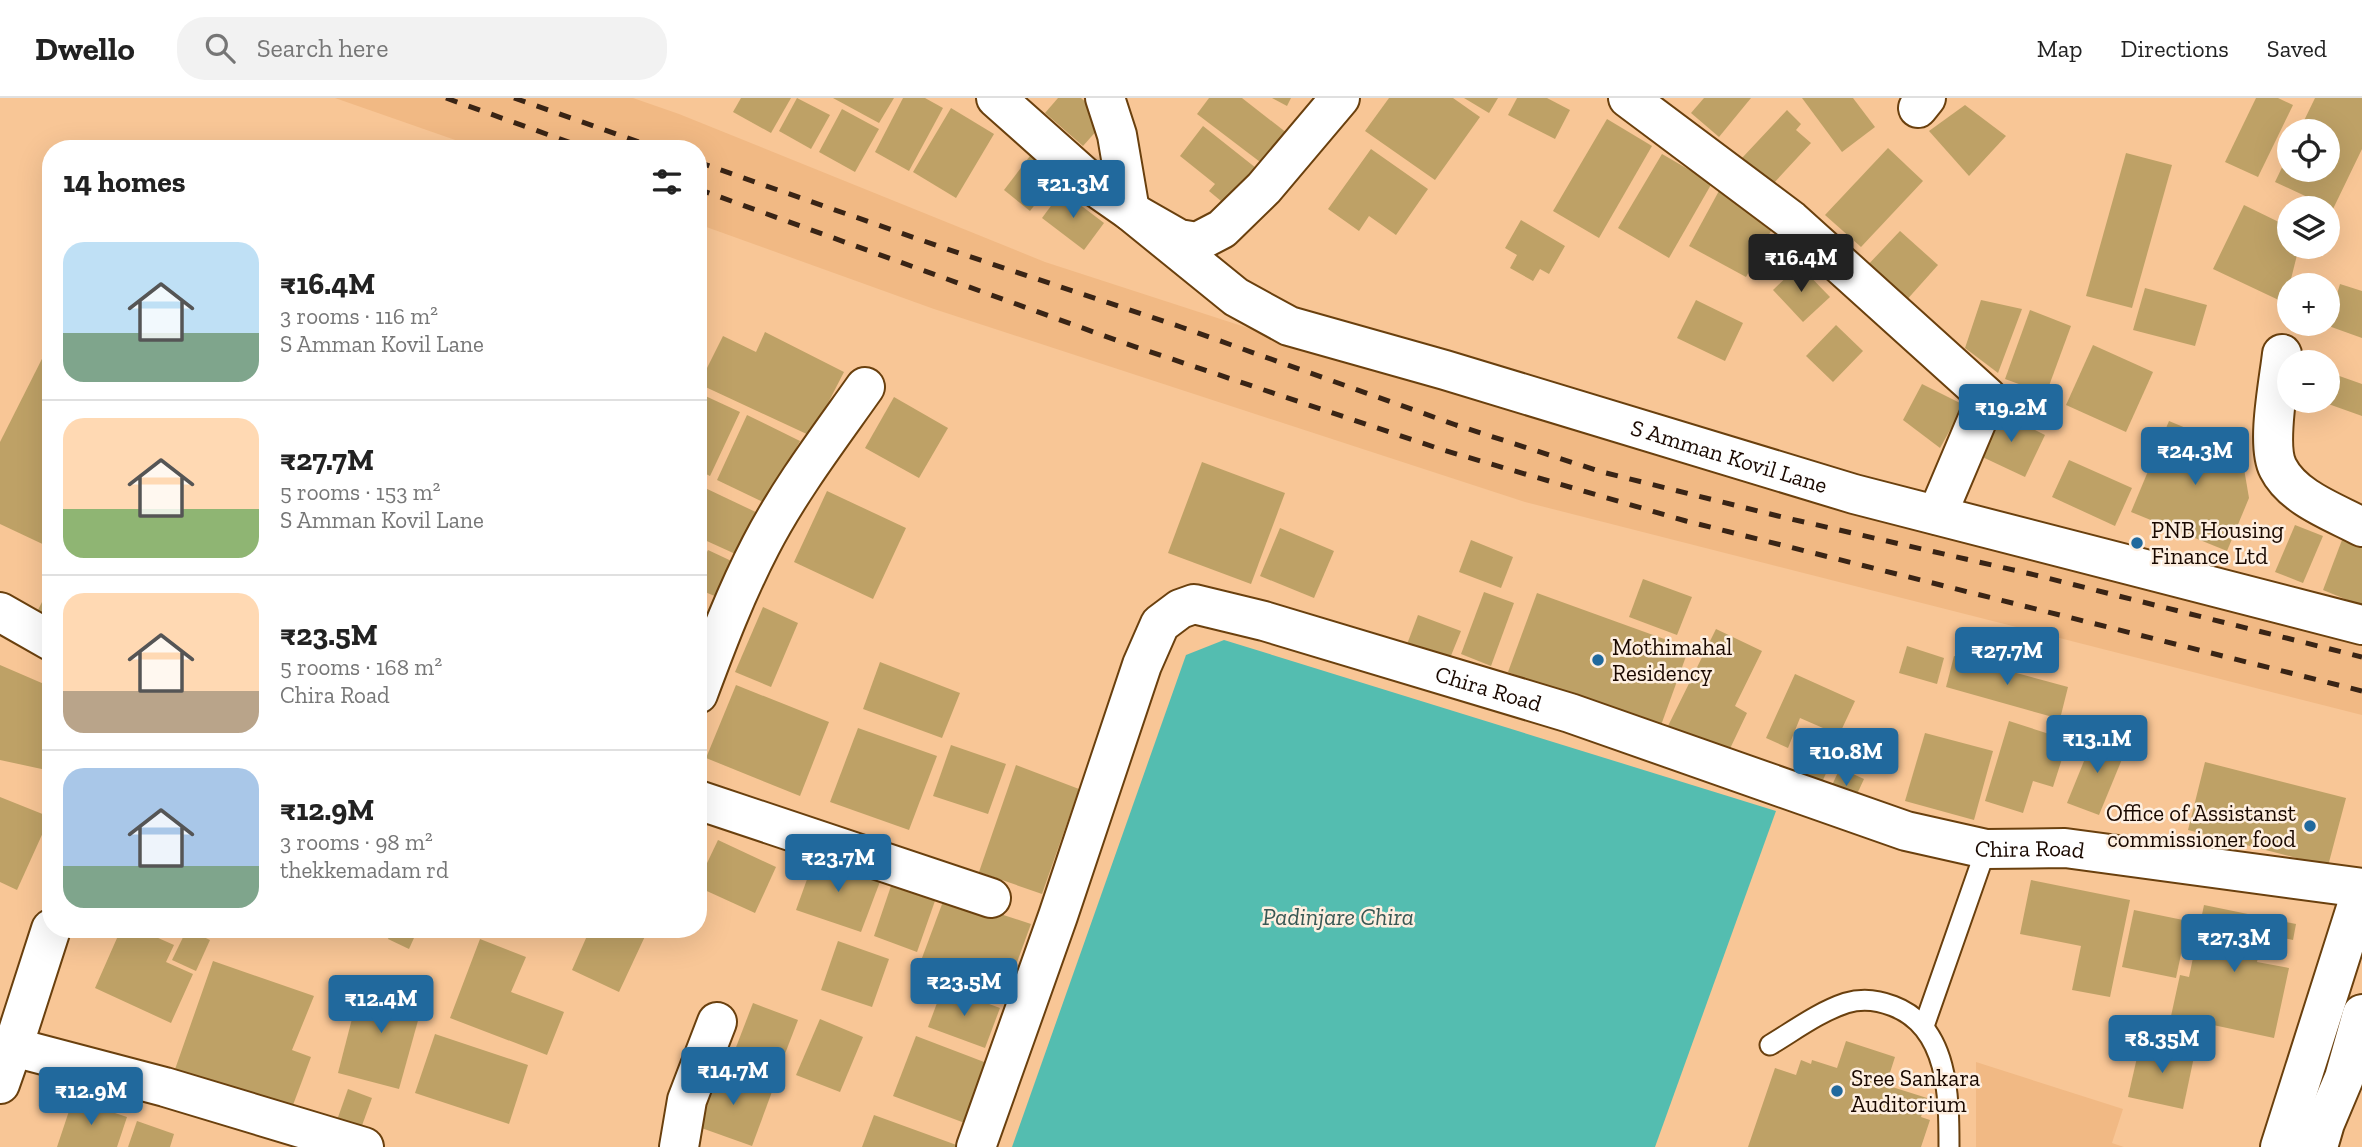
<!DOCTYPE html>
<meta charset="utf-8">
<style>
:root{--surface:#fff;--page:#f2f2f2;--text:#222;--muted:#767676;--line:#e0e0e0;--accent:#21699d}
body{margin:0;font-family:"Zilla Slab",serif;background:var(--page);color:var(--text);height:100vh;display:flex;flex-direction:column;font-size:26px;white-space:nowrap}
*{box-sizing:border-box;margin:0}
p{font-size:23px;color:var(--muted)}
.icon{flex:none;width:38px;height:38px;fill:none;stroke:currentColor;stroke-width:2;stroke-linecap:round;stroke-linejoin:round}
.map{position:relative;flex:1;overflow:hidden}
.details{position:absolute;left:42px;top:42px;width:665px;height:798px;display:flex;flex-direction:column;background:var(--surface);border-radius:28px;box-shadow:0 7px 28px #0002}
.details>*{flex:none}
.tools{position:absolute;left:2277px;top:21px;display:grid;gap:14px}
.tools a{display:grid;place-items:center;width:63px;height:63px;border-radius:50%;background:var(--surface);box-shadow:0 7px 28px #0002;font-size:35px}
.price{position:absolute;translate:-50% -60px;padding:0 16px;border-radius:7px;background:var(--accent);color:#fff;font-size:23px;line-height:46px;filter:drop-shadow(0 2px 4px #0008)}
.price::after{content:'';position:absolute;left:50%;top:42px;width:21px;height:16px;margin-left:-10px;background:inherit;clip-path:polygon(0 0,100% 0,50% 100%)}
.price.active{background:#222;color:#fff}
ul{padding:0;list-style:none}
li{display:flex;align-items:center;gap:21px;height:175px;padding:0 21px}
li+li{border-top:2px solid var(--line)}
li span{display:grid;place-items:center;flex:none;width:196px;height:140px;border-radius:21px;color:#555}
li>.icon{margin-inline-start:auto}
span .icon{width:84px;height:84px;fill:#fffc;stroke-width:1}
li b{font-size:30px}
h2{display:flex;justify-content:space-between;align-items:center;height:84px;padding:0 21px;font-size:30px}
header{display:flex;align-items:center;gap:42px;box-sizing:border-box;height:98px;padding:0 35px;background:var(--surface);border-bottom:2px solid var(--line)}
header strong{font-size:33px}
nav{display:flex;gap:38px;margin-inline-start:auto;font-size:24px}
.search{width:490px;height:63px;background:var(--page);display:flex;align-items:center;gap:18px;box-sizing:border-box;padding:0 24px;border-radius:28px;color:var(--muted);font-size:26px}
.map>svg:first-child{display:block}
.built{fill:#f1b984}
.water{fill:#54bdb0}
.building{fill:#bea166}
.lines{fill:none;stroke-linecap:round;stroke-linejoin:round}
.lane-casing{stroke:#6a400e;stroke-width:23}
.street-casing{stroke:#6a400e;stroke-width:42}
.secondary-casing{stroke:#6a400e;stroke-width:42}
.lane{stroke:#fff;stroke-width:19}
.street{stroke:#fff;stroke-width:38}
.secondary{stroke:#fff;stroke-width:38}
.rail{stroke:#392415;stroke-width:5;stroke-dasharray:12 12;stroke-linecap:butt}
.poi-dot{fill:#21699d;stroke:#feefe0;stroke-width:2.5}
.labels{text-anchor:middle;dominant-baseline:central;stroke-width:5;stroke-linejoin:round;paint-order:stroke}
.street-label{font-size:23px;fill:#1a0900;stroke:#feefe0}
.poi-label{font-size:23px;fill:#1a0900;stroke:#feefe0;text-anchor:start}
.water-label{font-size:24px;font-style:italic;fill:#385854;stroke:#feefe0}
</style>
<header>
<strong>Dwello</strong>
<div class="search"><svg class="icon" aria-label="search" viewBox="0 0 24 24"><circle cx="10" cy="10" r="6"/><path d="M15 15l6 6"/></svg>Search here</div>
<nav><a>Map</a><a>Directions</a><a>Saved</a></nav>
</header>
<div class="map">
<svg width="2362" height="1049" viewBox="0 0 2362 1049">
<rect width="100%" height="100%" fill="#f8c696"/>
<!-- built -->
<g class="built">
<path d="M335 0H633L679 16 1045 164 1411 283 2362 534V617L1525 404 934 211 698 126V51H481Z"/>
<path d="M1976 964 2123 1011 2112 1045 2124 1049H1976Z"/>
</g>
<!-- water -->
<path class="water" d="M1224 542 1776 713 1655 1049H1012L1186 557Z"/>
<!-- building -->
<g class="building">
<path d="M741 0H791L771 35 733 14Z"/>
<path d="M797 0 830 17 811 51 779 33Z"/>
<path d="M833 0H894L879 25Z"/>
<path d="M903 0H925L943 10 909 73 875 54Z"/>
<path d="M1058 0H1081L1106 22 1083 48 1045 15Z"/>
<path d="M1209 0H1242L1292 39 1268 70 1197 16Z"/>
<path d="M1272 0H1291L1287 8Z"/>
<path d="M1389 0H1453L1480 19 1435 82 1365 33Z"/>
<path d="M1464 0H1498L1489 15Z"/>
<path d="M1517 0H1547L1570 12 1555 41 1508 17Z"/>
<path d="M1704 0H1751L1719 39 1691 15Z"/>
<path d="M1802 0H1853L1875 29 1842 54Z"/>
<path d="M2256 0H2278L2293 7 2258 79 2225 64Z"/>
<path d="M2315 0H2362V51L2333 111 2275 84 2289 55V72H2328V33H2299Z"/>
<path d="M1965 7 2006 38 1969 78 1929 33Z"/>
<path d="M951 10 994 36 956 100 913 74Z"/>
<path d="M842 11 879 31 855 74 819 54Z"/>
<path d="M1787 12 1801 26 1796 32 1811 45 1772 87 1742 60Z"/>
<path d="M1607 21 1652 48 1599 140 1553 113Z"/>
<path d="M1203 28 1256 70 1227 108 1209 93 1215 86 1180 58Z"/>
<path d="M1888 50 1923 83 1861 149 1825 117Z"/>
<path d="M1371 51 1428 91 1396 137 1369 118 1359 133 1328 111Z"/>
<path d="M1033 54 1059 75 1030 113 1004 92Z"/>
<path d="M2126 55 2172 67 2132 210 2086 198Z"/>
<path d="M1662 56 1712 85 1669 160 1618 130Z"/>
<path d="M1720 91 1777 122 1746 179 1689 148Z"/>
<path d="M1062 93 1104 125 1084 152 1042 120Z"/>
<path d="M2244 107 2289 129V149H2299L2285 205 2213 171Z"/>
<path d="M1521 122 1565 148 1549 176 1540 171 1533 183 1510 170 1517 157 1505 150Z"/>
<path d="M1900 133 1938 167 1904 205 1865 170Z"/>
<path d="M1799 167 1830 199 1803 224 1773 192Z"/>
<path d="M2340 186 2362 193V240L2323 226H2328Z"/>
<path d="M2145 190 2207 207 2195 248 2133 232Z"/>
<path d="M1696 202 1743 225 1725 263 1677 240Z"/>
<path d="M1981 202 2022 211 1998 275 1965 250Z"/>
<path d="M2030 212 2071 228 2046 296 2005 281Z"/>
<path d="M1836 227 1863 253 1833 284 1806 258Z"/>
<path d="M765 234 844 274 811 338 699 286 723 238 756 254Z"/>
<path d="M51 243V450L0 426V344Z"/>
<path d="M2093 247 2153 274 2126 334 2066 307Z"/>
<path d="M2328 274 2362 286V318L2320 303H2328Z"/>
<path d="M1922 286 1964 307 1940 350 1903 322Z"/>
<path d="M701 296 740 314 710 378 698 372V301Z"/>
<path d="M894 299 948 330 919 380 865 350Z"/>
<path d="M1997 313 2045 337 2025 379 1976 356Z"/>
<path d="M747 317 800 343 767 406 717 382Z"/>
<path d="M2169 323 2241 353 2249 400 2227 453 2131 414Z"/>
<path d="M2069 362 2132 390 2115 428 2052 399Z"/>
<path d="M1202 364 1285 395 1251 486 1168 455Z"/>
<path d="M703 389 762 417 742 459 698 439V400Z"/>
<path d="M827 393 906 430 873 501 794 464Z"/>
<path d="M2295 427 2323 438 2303 485 2275 474Z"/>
<path d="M1280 430 1334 453 1314 500 1260 478Z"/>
<path d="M1471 442 1513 459 1501 490 1459 474Z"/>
<path d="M2342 442 2362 450V508L2323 492Z"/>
<path d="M708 452 740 467 724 502 698 491V471Z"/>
<path d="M1643 481 1692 499 1677 537 1629 519Z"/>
<path d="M51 486V523L36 516Z"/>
<path d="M1484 494 1514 505 1491 568 1461 556Z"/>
<path d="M1537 495 1689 550 1660 630 1508 574Z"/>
<path d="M763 509 798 525 771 589 735 574Z"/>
<path d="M1418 517 1461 533 1448 565 1406 549Z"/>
<path d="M1716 531 1762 553 1735 608 1747 615 1726 659 1667 630Z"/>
<path d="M1907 548 1944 560 1937 586 1899 575Z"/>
<path d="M1954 558 2068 589 2060 621 1946 589Z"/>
<path d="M880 564 960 595 942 640 863 611Z"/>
<path d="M0 567 51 589V673L0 662Z"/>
<path d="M1795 576 1855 603 1839 637 1800 620 1788 650 1766 640Z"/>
<path d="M736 587 829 624 800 698 706 660Z"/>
<path d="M2009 623 2068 642 2053 689 2033 683 2023 715 1985 703Z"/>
<path d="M858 630 937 658 909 732 830 704Z"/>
<path d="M1925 635 1993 653 1974 722 1905 703Z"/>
<path d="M2095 636 2127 649 2099 717 2067 705Z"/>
<path d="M951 647 1006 666 988 716 933 698Z"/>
<path d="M1805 658 1829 669 1816 697 1792 686Z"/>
<path d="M2205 664 2346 700 2328 768 2188 732Z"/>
<path d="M1016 667 1079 691 1042 796 979 774Z"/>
<path d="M1840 670 1864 681 1851 709 1827 698Z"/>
<path d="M0 699 50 719 17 792 0 784Z"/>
<path d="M718 742 776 769 755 815 698 789V784Z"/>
<path d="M815 759 881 781 861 834 796 812Z"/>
<path d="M2031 782 2130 802 2110 899 2072 892 2081 848 2020 836Z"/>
<path d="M892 785 936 800 917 854 874 838Z"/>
<path d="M945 798 1031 826 1005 897 919 868Z"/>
<path d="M2204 807 2296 826 2293 842 2263 836 2257 864 2289 870 2274 940 2171 918 2180 877 2189 879Z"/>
<path d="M2134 812 2188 823 2176 880 2122 869Z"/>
<path d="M121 831H138L174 847 166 864 193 876 171 925 95 890Z"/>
<path d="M187 831 210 842 196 873 172 862Z"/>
<path d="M392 831H418L409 851 388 841Z"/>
<path d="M590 831H640L647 834 619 894 572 872Z"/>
<path d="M480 841 526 859 511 894 564 914 547 957 450 920Z"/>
<path d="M838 843 889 861 872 909 821 892Z"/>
<path d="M213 863 314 898 292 952 311 959 290 1015 173 977Z"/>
<path d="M362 882 424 901 399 991 338 975Z"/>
<path d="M943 889 1000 910 985 950 928 929Z"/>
<path d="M753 905 798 922 778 974 733 957Z"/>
<path d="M820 921 863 939 840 994 796 977Z"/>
<path d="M435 936 528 967 509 1026 415 995Z"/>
<path d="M916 938 992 967 970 1027 893 998Z"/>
<path d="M2141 942 2195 954 2183 1011 2128 999Z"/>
<path d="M1846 943 1895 959 1886 987 1927 1000 1921 1019 1930 1022 1921 1049H1748L1775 970 1796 977 1801 962 1811 966 1812 962 1837 970Z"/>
<path d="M714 970 773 991 752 1048 693 1027Z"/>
<path d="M348 991 372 1000 360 1033 336 1025Z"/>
<path d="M73 1001 127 1019 117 1049H57Z"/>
<path d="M874 1017 962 1049H862Z"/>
<path d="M137 1023 174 1036 170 1049H128Z"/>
</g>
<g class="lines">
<!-- lane casing -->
<g class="lane-casing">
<g id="lane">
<path d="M1924 928 1986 751"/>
<path d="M1770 947C1795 932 1819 914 1846 905 1862 900 1878 902 1893 908 1949 929 1949 999 1949 1049"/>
</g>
</g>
<!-- street casing -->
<g class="street-casing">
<g id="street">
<path d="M996 0 1097 90 1130 113 1179 141 1197 144 1222 131 1264 90 1340 0"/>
<path id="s1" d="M1105 0 1117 37 1130 113 1236 199 1289 228 1445 272 1854 396 2362 527"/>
<path d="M1628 0 1791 122 1987 299 1937 417"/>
<path d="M1918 10 1926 0"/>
<path d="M2282 256C2279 283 2266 347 2278 370 2293 400 2334 414 2362 429"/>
<path d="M0 514 51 543"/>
<path d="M698 596C717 545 736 495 761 447 790 391 829 340 865 289"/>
<path d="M698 702 991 800"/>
<path d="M13 949 51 831"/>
<path d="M0 986 13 949 165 989 364 1049"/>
<path d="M679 1049 687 1002 717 924"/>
<path id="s2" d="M976 1049 1058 818 1142 567 1160 526 1180 511 1194 506 1264 523 1570 615 1906 733 1986 751 2065 750 2362 790"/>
</g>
</g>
<!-- secondary casing -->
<g class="secondary-casing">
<g id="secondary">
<path d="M2280 1049 2362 791"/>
<path d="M2318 1049 2325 1025 2344 980 2362 916"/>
</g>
</g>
<!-- lane -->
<use href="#lane" class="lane"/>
<!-- street -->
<use href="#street" class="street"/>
<!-- secondary -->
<use href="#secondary" class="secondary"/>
<!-- rail -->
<g class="rail">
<path d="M446 0 588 51"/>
<path d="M514 0 659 51"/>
<path d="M698 64 941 149 1181 229 1456 327 1602 374 1778 418 2031 476 2362 559"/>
<path d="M698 91 1124 245 1443 352 1686 423 2362 593"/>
</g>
</g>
<!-- markers -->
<g class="poi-dot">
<circle cx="2137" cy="445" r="7"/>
<circle cx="1598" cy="562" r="7"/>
<circle cx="2310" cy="728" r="7"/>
<circle cx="1837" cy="993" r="7"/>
</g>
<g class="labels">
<!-- street labels -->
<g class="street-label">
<text stroke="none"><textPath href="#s1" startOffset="772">S Amman Kovil Lane</textPath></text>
<text stroke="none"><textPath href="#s2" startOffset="901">Chira Road</textPath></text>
<text stroke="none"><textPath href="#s2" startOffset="1468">Chira Road</textPath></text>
</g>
<!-- poi labels -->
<g class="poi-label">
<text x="2151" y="432">PNB Housing<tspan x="2151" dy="26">Finance Ltd</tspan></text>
<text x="1612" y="549">Mothimahal<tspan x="1612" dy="26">Residency</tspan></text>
<text x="2296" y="715" text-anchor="end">Office of Assistanst<tspan x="2296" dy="26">commissioner food</tspan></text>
<text x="1851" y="980">Sree Sankara<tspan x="1851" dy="26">Auditorium</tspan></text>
</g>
<!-- water labels -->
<g class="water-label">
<text x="1338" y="818">Padinjare Chira</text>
</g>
</g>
</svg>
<div class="tools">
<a><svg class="icon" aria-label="locate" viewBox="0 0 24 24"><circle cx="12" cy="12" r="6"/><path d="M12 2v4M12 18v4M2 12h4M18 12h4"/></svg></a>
<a><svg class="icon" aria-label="layers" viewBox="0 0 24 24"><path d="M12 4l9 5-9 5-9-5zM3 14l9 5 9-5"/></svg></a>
<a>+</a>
<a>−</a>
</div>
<b class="price" style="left:1073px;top:122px">₹21.3M</b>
<b class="price active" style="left:1801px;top:196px">₹16.4M</b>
<b class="price" style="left:2011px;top:346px">₹19.2M</b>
<b class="price" style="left:2195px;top:389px">₹24.3M</b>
<b class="price" style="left:2007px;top:589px">₹27.7M</b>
<b class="price" style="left:2097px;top:677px">₹13.1M</b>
<b class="price" style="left:1846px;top:690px">₹10.8M</b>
<b class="price" style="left:838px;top:796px">₹23.7M</b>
<b class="price" style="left:2234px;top:876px">₹27.3M</b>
<b class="price" style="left:964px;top:920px">₹23.5M</b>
<b class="price" style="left:381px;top:937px">₹12.4M</b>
<b class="price" style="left:2162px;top:977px">₹8.35M</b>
<b class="price" style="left:733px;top:1009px">₹14.7M</b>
<b class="price" style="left:91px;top:1029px">₹12.9M</b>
<section class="details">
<h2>14 homes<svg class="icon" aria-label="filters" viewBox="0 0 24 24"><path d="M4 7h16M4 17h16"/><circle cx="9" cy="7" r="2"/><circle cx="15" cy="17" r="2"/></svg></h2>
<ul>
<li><span style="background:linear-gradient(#bfe0f5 65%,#7fa58c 0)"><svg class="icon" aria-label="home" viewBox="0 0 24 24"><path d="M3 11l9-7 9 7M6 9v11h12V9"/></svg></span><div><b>₹16.4M</b><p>3 rooms · 116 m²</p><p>S Amman Kovil Lane</p></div></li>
<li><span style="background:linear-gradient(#ffd9b3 65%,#8fb573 0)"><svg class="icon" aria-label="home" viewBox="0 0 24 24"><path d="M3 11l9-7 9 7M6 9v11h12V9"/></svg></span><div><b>₹27.7M</b><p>5 rooms · 153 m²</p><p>S Amman Kovil Lane</p></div></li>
<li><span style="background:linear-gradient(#ffd9b3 70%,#b9a48a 0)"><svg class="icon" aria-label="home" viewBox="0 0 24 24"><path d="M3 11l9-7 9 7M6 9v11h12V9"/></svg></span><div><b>₹23.5M</b><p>5 rooms · 168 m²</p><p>Chira Road</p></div></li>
<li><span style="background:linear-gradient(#a9c7e8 70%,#7fa58c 0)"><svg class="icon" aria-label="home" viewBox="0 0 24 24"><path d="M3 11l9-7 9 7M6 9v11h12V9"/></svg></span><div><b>₹12.9M</b><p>3 rooms · 98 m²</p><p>thekkemadam rd</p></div></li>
</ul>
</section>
</div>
